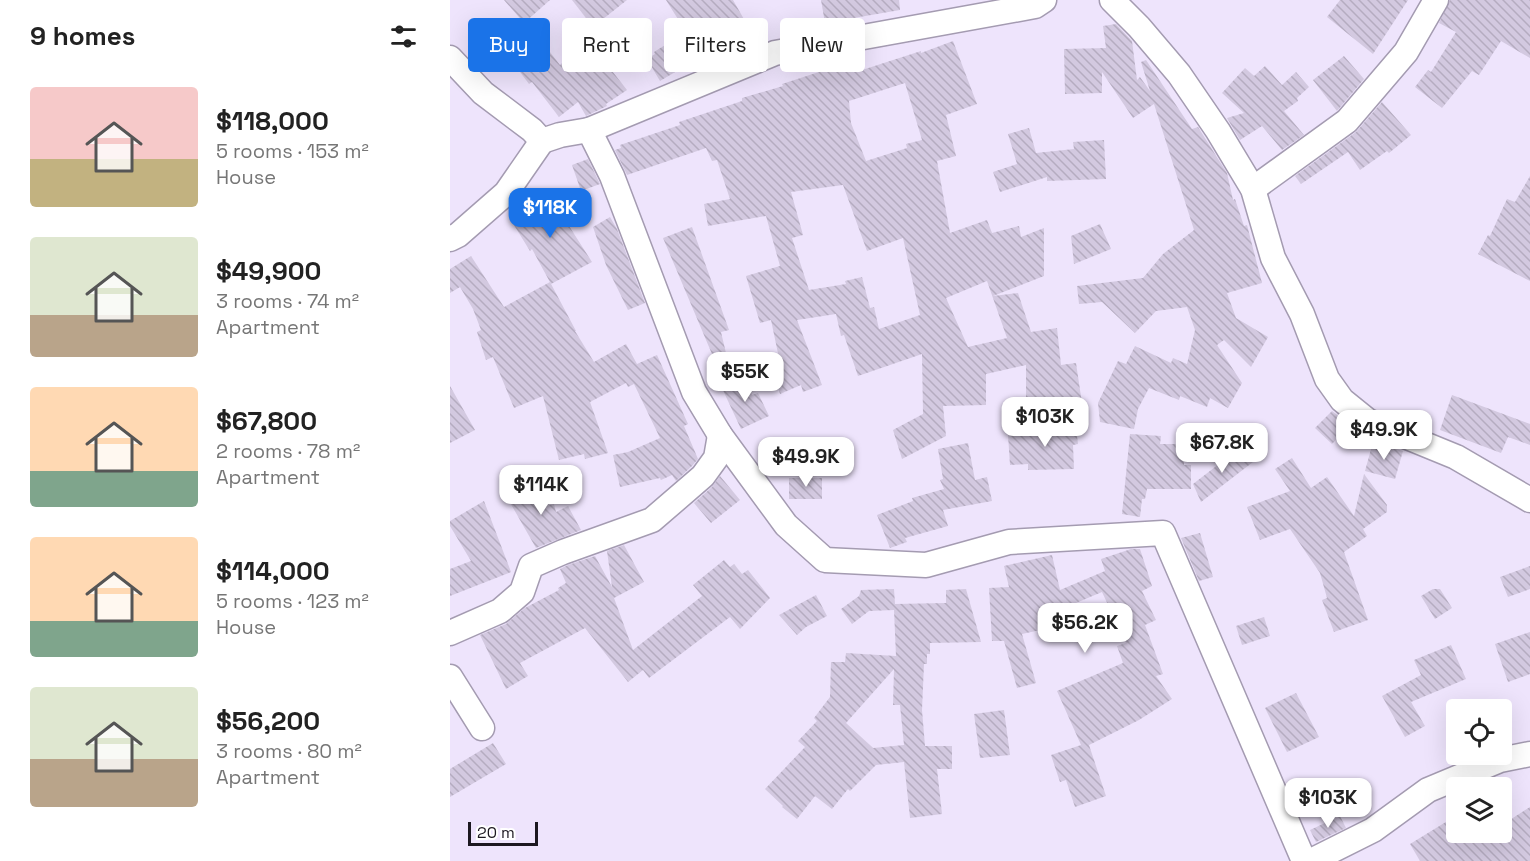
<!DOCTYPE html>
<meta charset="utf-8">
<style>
:root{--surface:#fff;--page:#f6f6f6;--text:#222;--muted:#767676;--accent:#1a73e8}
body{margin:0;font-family:"Space Grotesk",sans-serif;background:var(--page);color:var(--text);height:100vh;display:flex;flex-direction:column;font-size:22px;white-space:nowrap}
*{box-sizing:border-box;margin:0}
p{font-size:20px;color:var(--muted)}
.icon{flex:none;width:33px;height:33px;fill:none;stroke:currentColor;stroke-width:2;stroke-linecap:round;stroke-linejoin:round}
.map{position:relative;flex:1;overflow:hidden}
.details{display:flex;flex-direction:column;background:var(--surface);width:450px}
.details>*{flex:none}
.banner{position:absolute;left:18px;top:18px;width:570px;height:54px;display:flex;gap:12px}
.tools{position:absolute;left:996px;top:699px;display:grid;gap:12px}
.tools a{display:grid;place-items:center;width:66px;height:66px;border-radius:6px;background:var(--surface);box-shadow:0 6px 24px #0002;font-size:30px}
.scale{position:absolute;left:18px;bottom:15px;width:70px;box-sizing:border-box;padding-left:6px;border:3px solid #1c1820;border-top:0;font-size:16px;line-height:21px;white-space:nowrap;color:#1c1820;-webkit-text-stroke:4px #fff;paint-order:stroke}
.price{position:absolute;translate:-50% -51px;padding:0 14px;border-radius:12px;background:#fff;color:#222;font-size:20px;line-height:39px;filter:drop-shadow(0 2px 3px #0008)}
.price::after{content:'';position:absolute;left:50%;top:36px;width:18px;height:14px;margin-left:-9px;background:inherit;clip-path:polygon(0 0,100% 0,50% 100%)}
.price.on{background:var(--accent);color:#fff}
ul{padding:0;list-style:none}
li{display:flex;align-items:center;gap:18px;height:150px;padding:0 30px}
li span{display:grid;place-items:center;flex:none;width:168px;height:120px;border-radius:6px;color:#555}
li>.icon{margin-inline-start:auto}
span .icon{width:72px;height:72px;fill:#fffc;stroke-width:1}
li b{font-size:26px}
h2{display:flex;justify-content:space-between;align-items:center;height:72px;padding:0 30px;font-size:26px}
.tag{padding:0 21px;border-radius:6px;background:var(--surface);box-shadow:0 6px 24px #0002;font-size:21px;line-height:54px}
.tag.on{background:var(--accent);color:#fff}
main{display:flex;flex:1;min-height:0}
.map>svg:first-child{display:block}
.building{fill:url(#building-back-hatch);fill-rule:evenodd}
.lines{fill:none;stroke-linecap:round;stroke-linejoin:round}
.minor-casing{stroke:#a49bb1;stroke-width:27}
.minor{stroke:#fff;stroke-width:24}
</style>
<main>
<section class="details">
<h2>9 homes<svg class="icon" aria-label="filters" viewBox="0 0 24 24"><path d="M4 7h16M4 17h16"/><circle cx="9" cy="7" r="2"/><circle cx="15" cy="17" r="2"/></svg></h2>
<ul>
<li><span style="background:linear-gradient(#f6c9c9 60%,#c2b280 0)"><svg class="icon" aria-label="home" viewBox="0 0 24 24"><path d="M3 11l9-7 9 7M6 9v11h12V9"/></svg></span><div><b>$118,000</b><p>5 rooms · 153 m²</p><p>House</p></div></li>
<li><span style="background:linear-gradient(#dfe7d0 65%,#b9a48a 0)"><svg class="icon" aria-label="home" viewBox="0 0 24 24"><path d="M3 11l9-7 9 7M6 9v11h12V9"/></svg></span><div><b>$49,900</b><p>3 rooms · 74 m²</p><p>Apartment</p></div></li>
<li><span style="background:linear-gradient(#ffd9b3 70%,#7fa58c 0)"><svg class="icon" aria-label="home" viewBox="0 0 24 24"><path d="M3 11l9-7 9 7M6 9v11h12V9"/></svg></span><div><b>$67,800</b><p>2 rooms · 78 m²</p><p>Apartment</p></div></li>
<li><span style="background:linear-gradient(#ffd9b3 70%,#7fa58c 0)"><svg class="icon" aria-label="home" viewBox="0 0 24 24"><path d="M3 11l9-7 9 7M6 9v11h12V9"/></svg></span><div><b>$114,000</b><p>5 rooms · 123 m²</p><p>House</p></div></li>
<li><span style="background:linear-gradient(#dfe7d0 60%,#b9a48a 0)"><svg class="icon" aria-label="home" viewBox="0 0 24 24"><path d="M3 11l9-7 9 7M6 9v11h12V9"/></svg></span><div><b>$56,200</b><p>3 rooms · 80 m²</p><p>Apartment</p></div></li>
</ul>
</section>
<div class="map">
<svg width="1080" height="861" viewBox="0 0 1080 861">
<defs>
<pattern id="building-back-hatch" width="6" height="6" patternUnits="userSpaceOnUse" patternTransform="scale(1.5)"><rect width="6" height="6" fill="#d3c9e0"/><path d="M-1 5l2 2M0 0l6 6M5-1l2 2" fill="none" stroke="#b5acc0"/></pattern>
</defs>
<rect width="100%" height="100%" fill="#eee4fc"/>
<!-- building -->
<g class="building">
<path d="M54 0H100L74 23Z"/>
<path d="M122 0H177L143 27Z"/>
<path d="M216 0H283L303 35 245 68 242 62 210 81 197 59 205 54 204 52 236 32Z"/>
<path d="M371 0H449L450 10 375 23Z"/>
<path d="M890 0H958L923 54 877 17Z"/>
<path d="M1000 0H1080V58L1051 41 1029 75 1022 71 992 108 965 87 978 70 981 72 1006 32 989 23Z"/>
<path d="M666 24 682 41 687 80 690 77 700 91 691 62 696 60 742 129 748 127 777 173 783 200 785 199 794 226 797 225 812 283 777 293 786 318 818 337 801 367 774 340 767 345 792 383 778 408 760 398 757 407 730 396 729 400 699 388 688 409 684 429 650 422 648 403 668 361 676 364 685 346 721 363 723 358 737 364 745 330 737 307 706 311 685 333 652 302 629 304 627 286 693 278 713 254 744 230 704 104 683 118 652 72V93L615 94 614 49 656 48 653 26Z"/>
<path d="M137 39 177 90 156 104 157 106 136 116 128 102 109 117 82 82 79 84 64 64 93 43 110 65Z"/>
<path d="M503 41 527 104 496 115 506 156 487 161 500 233 537 220 542 233 569 226 571 237 594 228V276L543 296 568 293 581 332 607 328 611 365 626 363 632 403 576 405V365L536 374V405L493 406 496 436 452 459 443 430 473 414 472 354 408 376 394 335 391 336 386 314 347 320 372 385 353 392 351 385 330 394 322 366 330 363 321 320 310 323 296 276 330 266 316 216 258 226 254 204 280 199 267 160 262 161 256 148 177 175 165 150 171 148 170 145 230 125 229 122 292 101V98L333 86 332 84 369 72 403 57 409 71 471 51V53ZM455 83 472 140 456 144 457 148 416 161 401 123 399 101ZM393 185 417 251 453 238 470 315 429 329 424 307 420 308 412 277 395 281 396 284 359 290 342 238 353 235 341 192ZM537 281 557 338 518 347 496 298Z"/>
<path d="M894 56 914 79 887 111 863 80Z"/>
<path d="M815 66 832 85 846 72 859 87 847 98 848 101 834 111 854 135 832 150 812 126 790 140 777 118 794 113 772 93 795 68 804 76Z"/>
<path d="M932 102 961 135 939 153 937 151 910 170 898 152 851 184 845 176 906 132Z"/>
<path d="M579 128 586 153 624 149 623 142 654 140 656 179 597 181V177L550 192 543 172 567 164 558 134Z"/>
<path d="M138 159 150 184 131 191 122 165Z"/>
<path d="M1080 176V281L1028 254 1038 235 1040 236 1057 199 1065 202Z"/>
<path d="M98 193 142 262 101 284 82 249 80 251 59 217Z"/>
<path d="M160 217 167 229 195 303 178 310 156 265 143 227Z"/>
<path d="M650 224 661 249 624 264 621 236Z"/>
<path d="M242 227 279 330 271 332 280 370 270 373 213 238Z"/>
<path d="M21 256 54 307 100 282 126 331H125L144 362 176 344 187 364 207 355 238 424 234 426 248 459 242 466 226 481 222 475 211 480 210 478 170 487 163 455 178 452 210 438 184 384 178 387 176 383 140 402 158 453 135 459 134 454 109 460 93 396 64 408 43 357 36 360 27 332 31 330 23 309 10 287 0 293V269Z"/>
<path d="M296 376 302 395 308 393 319 416 291 429 271 386Z"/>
<path d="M0 386 25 430 0 443Z"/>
<path d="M1002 395 1080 424V445L1058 437 1051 453 990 430Z"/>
<path d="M882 411 900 425 882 444 865 428Z"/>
<path d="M625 421 628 444 623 445 624 469 578 470V464L560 465 558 435Z"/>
<path d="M680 434 711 436 710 444H726V452H734V465H741V489H697L695 499H692L690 517 672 514Z"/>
<path d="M923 442 953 451 945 479 915 471Z"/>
<path d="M518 443 525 480 537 477 542 501 493 510 498 526 455 538 457 542 440 548 427 515 463 501 462 498 494 489 490 480 493 479 488 449Z"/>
<path d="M791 447 803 462 751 502 743 484Z"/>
<path d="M842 458 861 488 877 477 904 516 914 474 937 505V512L913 529 917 536 894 552 918 620 884 632 872 600 877 598 870 573 840 529 810 540 797 507 840 491 825 469Z"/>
<path d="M270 476 290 500 261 523 244 503 262 487Z"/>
<rect x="339" y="478" width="33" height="21"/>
<path d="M82 481 92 507 104 504 106 512 118 506 131 530 86 548 54 492Z"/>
<path d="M34 501 61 572 0 596V569L21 561 0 526V521Z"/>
<path d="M750 533 763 577 749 581 731 538Z"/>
<path d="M174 545 194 582 164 598 183 650 252 596 243 585 274 560 280 567 284 564 292 574 298 570 320 598 290 629 280 617 199 678 193 670 178 682 135 628 70 663 78 676 56 689 30 635 56 624 75 608 109 590 108 588 116 583 110 569 118 565 145 556 162 587 157 551Z"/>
<path d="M681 549H690L702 586 692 591 706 620 695 625 713 674 706 676 722 699 689 720 639 745 656 796 625 807 616 780 610 782 601 755 631 745 607 691 673 663 667 646 676 643 652 592 614 608 618 624 572 634 586 683 567 688 554 641H542L539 588 559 587 554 566 602 555 610 590 655 571 651 559Z"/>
<path d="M1080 566V589L1058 597 1050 577Z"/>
<path d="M444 589 445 604 496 603V590L516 589 531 642 480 643V654H477V664H474L472 710 475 746H502V769H487L492 814 460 818 454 762 426 765 400 791 398 789 382 809 365 796 347 819 332 807 333 806 315 789 355 747 348 741 367 721 364 718 380 697 381 662H395L396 653 446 656 444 610 419 611 402 624 391 609 409 596 411 590ZM444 669 443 705H450L454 745 423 748 396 723Z"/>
<path d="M983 589H990L1002 608 985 619 971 596Z"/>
<path d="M366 595 377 616 356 627 347 635 329 615Z"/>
<path d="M814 617 820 636 792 645 786 626Z"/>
<path d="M1080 632V674L1058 682 1045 644Z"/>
<path d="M1001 645 1016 679 961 702 975 726 955 737 932 696 971 675 964 660Z"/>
<path d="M846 693 869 737 837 752 815 708Z"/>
<path d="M554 710 560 755 530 758 524 714Z"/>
<path d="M43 743 56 764 0 797V769Z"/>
<path d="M1080 807V861H970L960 844 1004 817 1006 822V832H1052V825Z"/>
<path d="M890 816 896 828 866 842 860 830Z"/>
</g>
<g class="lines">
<!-- minor casing -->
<g class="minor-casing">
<g id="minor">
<path d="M662 0 689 27 729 74 768 131 803 189 823 258 852 314 877 379 892 400 918 421 1006 457 1080 500"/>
<path d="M0 58 33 93 82 130 92 141 110 135 139 130 325 53 585 6 594 0"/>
<path d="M139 130 162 176 244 392 270 435 336 525 375 560 476 565 559 542 713 533 854 861"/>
<path d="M803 189 897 121 956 52 986 0"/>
<path d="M0 239 8 235 56 193 92 141"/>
<path d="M0 633 50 611 72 592 81 566 113 552 202 520 253 476 266 458 270 435"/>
<path d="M0 677 32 728"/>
<path d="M861 861 923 830 978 790 1050 760 1080 754"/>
</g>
</g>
<!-- minor -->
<use href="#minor" class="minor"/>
</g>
</svg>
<div class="tools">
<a><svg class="icon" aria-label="locate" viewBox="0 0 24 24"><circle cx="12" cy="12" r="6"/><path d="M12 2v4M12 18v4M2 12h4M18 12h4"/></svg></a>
<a><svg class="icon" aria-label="layers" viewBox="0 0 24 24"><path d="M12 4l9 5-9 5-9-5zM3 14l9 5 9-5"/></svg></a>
</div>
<div class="scale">20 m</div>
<b class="price on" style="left:100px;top:239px">$118K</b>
<b class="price" style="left:295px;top:403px">$55K</b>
<b class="price" style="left:595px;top:448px">$103K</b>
<b class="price" style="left:934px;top:461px">$49.9K</b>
<b class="price" style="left:772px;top:474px">$67.8K</b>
<b class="price" style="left:356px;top:488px">$49.9K</b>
<b class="price" style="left:91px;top:516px">$114K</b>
<b class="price" style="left:635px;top:654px">$56.2K</b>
<b class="price" style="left:878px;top:829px">$103K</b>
<div class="banner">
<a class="tag on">Buy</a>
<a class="tag">Rent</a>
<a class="tag">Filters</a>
<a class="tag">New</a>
</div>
</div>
</main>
